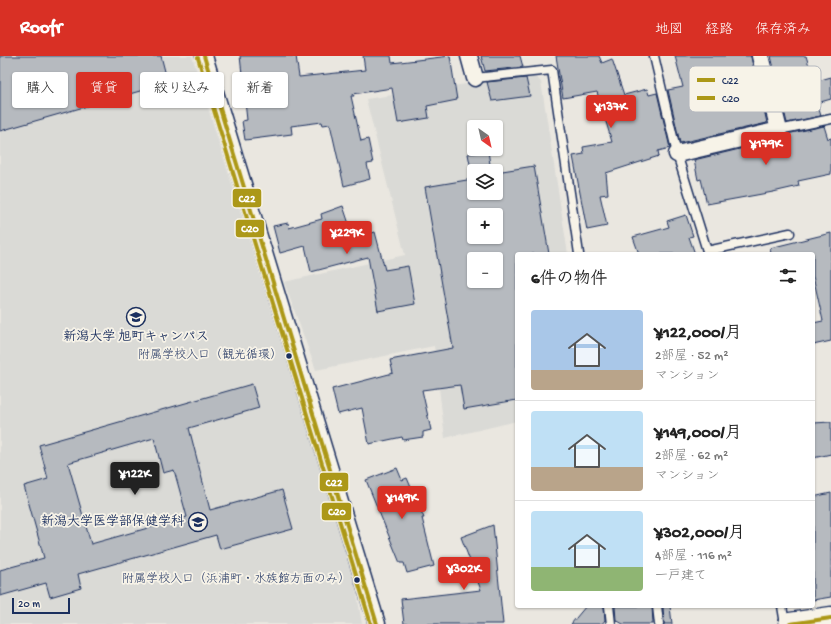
<!DOCTYPE html>
<html lang="ja">
<meta charset="utf-8">
<style>
:root{--surface:#fff;--page:#f2f2f2;--text:#222;--muted:#767676;--line:#e0e0e0;--accent:#d93025}
body{margin:0;font-family:"Gochi Hand","Klee One",sans-serif;background:var(--page);color:var(--text);height:100vh;display:flex;flex-direction:column;font-size:15px;white-space:nowrap}
*{box-sizing:border-box;margin:0}
p{font-size:13px;color:var(--muted)}
.icon{flex:none;width:22px;height:22px;fill:none;stroke:currentColor;stroke-width:2;stroke-linecap:round;stroke-linejoin:round}
.map{position:relative;flex:1;overflow:hidden}
.panel{position:absolute;left:515px;top:196px;width:300px;height:356px;display:flex;flex-direction:column;background:var(--surface);border-radius:4px;box-shadow:0 1px 3px #0004}
.panel>*{flex:none}
.banner{position:absolute;left:12px;top:16px;width:380px;height:36px;display:flex;gap:8px}
.needle{width:26px;rotate:146deg}
.buttons{position:absolute;left:467px;top:64px;display:grid;gap:8px}
.buttons a{display:grid;place-items:center;width:36px;height:36px;border-radius:4px;background:var(--surface);box-shadow:0 1px 3px #0004;font-size:20px}
.scale{position:absolute;left:12px;bottom:10px;width:58px;box-sizing:border-box;padding-left:4px;border:2px solid #1b2f5e;border-top:0;font-size:11px;line-height:14px;white-space:nowrap;color:#1b2f5e;-webkit-text-stroke:3px #f7f3e8;paint-order:stroke}
.price{position:absolute;translate:-50% -34px;padding:0 9px;border-radius:4px;background:var(--accent);color:#fff;font-size:13px;line-height:26px;filter:drop-shadow(0 1px 2px #0008)}
.price::after{content:'';position:absolute;left:50%;top:24px;width:12px;height:9px;margin-left:-6px;background:inherit;clip-path:polygon(0 0,100% 0,50% 100%)}
.price.on{background:#222;color:#fff}
ul{padding:0;list-style:none}
li{display:flex;align-items:center;gap:12px;height:100px;padding:0 16px}
li+li{border-top:1px solid var(--line)}
li span{display:grid;place-items:center;flex:none;width:112px;height:80px;border-radius:4px;color:#555}
li>.icon{margin-inline-start:auto}
span .icon{width:48px;height:48px;fill:#fffc;stroke-width:1}
li b{font-size:17px}
h2{display:flex;justify-content:space-between;align-items:center;height:48px;padding:0 16px;font-size:17px}
.chip{padding:0 14px;border-radius:4px;background:var(--surface);box-shadow:0 1px 3px #0004;font-size:14px;line-height:36px}
.chip.on{background:var(--accent);color:#fff}
header{display:flex;align-items:center;gap:24px;box-sizing:border-box;height:56px;padding:0 20px;background:var(--accent);color:#fff}
header strong{font-size:19px}
nav{display:flex;gap:22px;margin-inline-start:auto;font-size:14px}
.map>svg:first-child{display:block}
.built{fill:#dadad6;fill-rule:evenodd}
.building{fill:#b6babf;stroke:#1b2f5e;fill-rule:evenodd}
.lines{fill:none;stroke-linecap:round;stroke-linejoin:round}
.lane-casing{stroke:#1b2f5e;stroke-width:11}
.street-casing{stroke:#1b2f5e;stroke-width:19}
.secondary-casing{stroke:#1b2f5e;stroke-width:25}
.lane{stroke:#f7f3e8;stroke-width:8}
.street{stroke:#f7f3e8;stroke-width:16}
.secondary{stroke:#f7f3e8;stroke-width:22}
.bus-1-casing{stroke:#f7f3e8;stroke-width:7}
.bus-2-casing{stroke:#f7f3e8;stroke-width:7}
.bus-1{stroke:#ac9818;stroke-width:4}
.bus-2{stroke:#ac9818;stroke-width:4}
.bus-dot{fill:#1b2f5e;stroke:#f7f3e8;stroke-width:1.5}
.labels{text-anchor:middle;dominant-baseline:central;stroke-width:3.5;stroke-linejoin:round;paint-order:stroke}
.bus-label{font-size:12px;fill:#1b2f5e;stroke:#f7f3e8;text-anchor:end}
.poi-label{font-size:13px;font-weight:bold;fill:#1b2f5e;stroke:#f7f3e8}
.key{fill:#f7f3e8;stroke:#b5b8bf;stroke-width:1}
.key-label{font-size:11px;fill:#1b2f5e}
.line-badge{stroke:#f7f3e8;stroke-width:1.5}
.badge-label{font-size:11px;text-anchor:middle;font-weight:bold;fill:#fff}
</style>
<header>
<strong>Roofr</strong>
<nav><a>地図</a><a>経路</a><a>保存済み</a></nav>
</header>
<div class="map">
<svg width="831" height="568" viewBox="0 0 831 568">
<rect width="100%" height="100%" fill="#eae7e0"/>
<filter id="ink" filterUnits="userSpaceOnUse"><feTurbulence type="fractalNoise" baseFrequency=".025" numOctaves="2"/><feDisplacementMap in="SourceGraphic" scale="8" xChannelSelector="R" yChannelSelector="G"/><feConvolveMatrix kernelMatrix="1 2 1 2 8 2 1 2 1" color-interpolation-filters="sRGB"/></filter>
<g filter="url(#ink)">
<!-- built -->
<g class="built">
<path d="M0 0H192L354 521 362 568H0Z"/>
<path d="M533 18 541 26 568 198H517V365L445 382 434 290 316 314 284 226 405 199 366 43ZM474 71H496V93H474ZM474 115H496V137H474ZM474 159H496V181H474ZM474 203H496V225H474Z"/>
</g>
<!-- building -->
<g class="building">
<path d="M0 0H161L168 27 0 75Z"/>
<path d="M240 0H296L299 21 365 14 363 0H391L392 7 450 0 457 44 427 50 429 62 398 67 392 32 353 38 354 40H351L361 85 368 83 373 107 367 108 370 123 344 130 330 68 323 69 322 66 291 70 292 78 245 84 242 65 247 64Z"/>
<path d="M481 0H520L523 11 485 15Z"/>
<path d="M556 0H599L602 7 612 3 624 39 647 33 649 39 657 37 670 92 658 95 659 100 606 117 608 138 600 139 607 170 587 174 573 100 584 98 583 91 612 86 597 36 563 42Z"/>
<path d="M675 0H751L755 20 747 23 755 51 763 49 767 67 680 87 668 34 683 31Z"/>
<path d="M771 0H806L814 26 831 21V43L817 47 821 60 787 67Z"/>
<path d="M526 22 530 40 492 45 487 26Z"/>
<path d="M824 70 828 83 831 82V118L798 125 799 130 773 136 707 148 701 123 698 124 694 104 781 83 787 78Z"/>
<path d="M488 95 491 115H474V137H496V116L534 110 549 198H517V344L464 353 460 329 422 334 431 374 423 376V381L403 384 402 381 369 388 362 352 338 358 332 333 393 317 390 304 453 292 425 131 473 123 468 98ZM474 159H496V181H474ZM474 203H496V225H474Z"/>
<path d="M343 150 354 183 375 176 385 214 408 210 415 248 378 255 368 201 311 216 305 190 280 197 273 170 288 167 289 172 322 163 321 158Z"/>
<path d="M686 159 693 180 689 181 695 198H639L633 181 669 171 667 165Z"/>
<path d="M831 177V285L813 289V267L823 265 813 220V198H771L770 192Z"/>
<path d="M252 328 259 352 189 372 210 454 282 434 293 473 220 493 216 479 78 518 81 532 50 541 46 527 0 540V514L44 502 24 430 48 423 39 389ZM154 382 163 417 174 414 187 461 91 488 68 407Z"/>
<path d="M831 366V398L813 402V367Z"/>
<path d="M397 412 402 424 407 422 424 462H422L434 510 407 517 404 507H400L366 424Z"/>
<path d="M831 437V541L813 544V441Z"/>
<path d="M493 469 503 568H404L401 543 481 534 461 481Z"/>
<path d="M586 550H604L605 564 602 568H571Z"/>
<path d="M615 550H652L653 568H623L616 564Z"/>
<path d="M663 550H670L672 568H664Z"/>
</g>
<g class="lines">
<!-- lane casing -->
<g class="lane-casing">
<g id="lane">
<path d="M654 0 677 98 708 198"/>
<path d="M475 22 552 14 579 198"/>
<path d="M779 74 831 63"/>
<path d="M707 195 790 177"/>
<path d="M609 550 611 568"/>
<path d="M657 550 659 568"/>
<path d="M782 550 785 568"/>
</g>
</g>
<!-- street casing -->
<g class="street-casing">
<g id="street">
<path d="M204 0 377 568"/>
<path d="M469 0 475 22"/>
<path d="M677 98 779 74 760 0"/>
</g>
</g>
<!-- secondary casing -->
<g class="secondary-casing">
<path id="secondary" d="M790 568 831 562"/>
</g>
<!-- lane -->
<use href="#lane" class="lane"/>
<!-- street -->
<use href="#street" class="street"/>
<!-- secondary -->
<use href="#secondary" class="secondary"/>
<!-- bus-1 casing -->
<g class="bus-1-casing">
<g id="bus-1">
<path d="M204 0 377 568"/>
<path d="M790 568 831 562"/>
</g>
</g>
<!-- bus-2 casing -->
<g class="bus-2-casing">
<path id="bus-2" d="M198 2 371 568"/>
</g>
<!-- bus-1 -->
<use href="#bus-1" class="bus-1"/>
<!-- bus-2 -->
<use href="#bus-2" class="bus-2"/>
</g>
</g>
<!-- icons -->
<defs>
<g id="university-ring" transform="scale(1)"><circle r="9.5" fill="#f7f3e8" stroke="#1b2f5e" stroke-width="1.5"/><path d="M0-5L7-2L0 1L-7-2ZM-4 1L0 2.5L4 1V4Q0 6-4 4Z" fill="#1b2f5e"/></g>
</defs>
<g fill-rule="evenodd">
<use href="#university-ring" x="136" y="261"/>
<use href="#university-ring" x="198" y="466"/>
</g>
<!-- markers -->
<g class="bus-dot">
<circle cx="289" cy="300" r="3.5"/>
<circle cx="357" cy="524" r="3.5"/>
</g>
<g class="labels">
<!-- bus labels -->
<g class="bus-label">
<text x="282" y="300">附属学校入口（観光循環）</text>
<text x="350" y="524">附属学校入口（浜浦町・水族館方面のみ）</text>
</g>
<!-- poi labels -->
<g class="poi-label">
<text x="136" y="281">新潟大学 旭町キャンパス</text>
<text x="184" y="466" text-anchor="end">新潟大学医学部保健学科</text>
</g>
</g>
<!-- legend -->
<rect x="689" y="10" width="132" height="46" rx="6" class="key"/>
<rect x="697" y="22" width="18" height="4" fill="#ac9818"/>
<rect x="697" y="40" width="18" height="4" fill="#ac9818"/>
<g class="key-label">
<text x="722" y="28">C22</text>
<text x="722" y="46">C20</text>
</g>
<g class="line-badge">
<rect x="232" y="132" width="30" height="20" rx="4" fill="#ac9818"/>
<rect x="235" y="163" width="30" height="19" rx="4" fill="#ac9818"/>
<rect x="319" y="416" width="30" height="20" rx="4" fill="#ac9818"/>
<rect x="321" y="446" width="31" height="19" rx="4" fill="#ac9818"/>
</g>
<g class="badge-label">
<text x="247" y="146">C22</text>
<text x="250" y="176">C20</text>
<text x="334" y="430">C22</text>
<text x="337" y="459">C20</text>
</g>
</svg>
<div class="buttons">
<a><svg class="needle" viewBox="-14 -14 28 28"><path d="M0-13l5 13h-10z" fill="#e53935"/><path d="M0 13l5-13h-10z" fill="#767676"/></svg></a>
<a><svg class="icon" aria-label="layers" viewBox="0 0 24 24"><path d="M12 4l9 5-9 5-9-5zM3 14l9 5 9-5"/></svg></a>
<a>+</a>
<a>−</a>
</div>
<div class="scale">20 m</div>
<b class="price" style="left:611px;top:73px">¥137K</b>
<b class="price" style="left:766px;top:110px">¥179K</b>
<b class="price" style="left:347px;top:199px">¥229K</b>
<b class="price on" style="left:135px;top:440px">¥122K</b>
<b class="price" style="left:402px;top:464px">¥149K</b>
<b class="price" style="left:464px;top:535px">¥302K</b>
<div class="banner">
<a class="chip">購入</a>
<a class="chip on">賃貸</a>
<a class="chip">絞り込み</a>
<a class="chip">新着</a>
</div>
<section class="panel">
<h2>6件の物件<svg class="icon" aria-label="filters" viewBox="0 0 24 24"><path d="M4 7h16M4 17h16"/><circle cx="9" cy="7" r="2"/><circle cx="15" cy="17" r="2"/></svg></h2>
<ul>
<li><span style="background:linear-gradient(#a9c7e8 75%,#b9a48a 0)"><svg class="icon" aria-label="home" viewBox="0 0 24 24"><path d="M3 11l9-7 9 7M6 9v11h12V9"/></svg></span><div><b>¥122,000/月</b><p>2部屋 · 52 m²</p><p>マンション</p></div></li>
<li><span style="background:linear-gradient(#bfe0f5 70%,#b9a48a 0)"><svg class="icon" aria-label="home" viewBox="0 0 24 24"><path d="M3 11l9-7 9 7M6 9v11h12V9"/></svg></span><div><b>¥149,000/月</b><p>2部屋 · 62 m²</p><p>マンション</p></div></li>
<li><span style="background:linear-gradient(#bfe0f5 70%,#8fb573 0)"><svg class="icon" aria-label="home" viewBox="0 0 24 24"><path d="M3 11l9-7 9 7M6 9v11h12V9"/></svg></span><div><b>¥302,000/月</b><p>4部屋 · 116 m²</p><p>一戸建て</p></div></li>
</ul>
</section>
</div>
